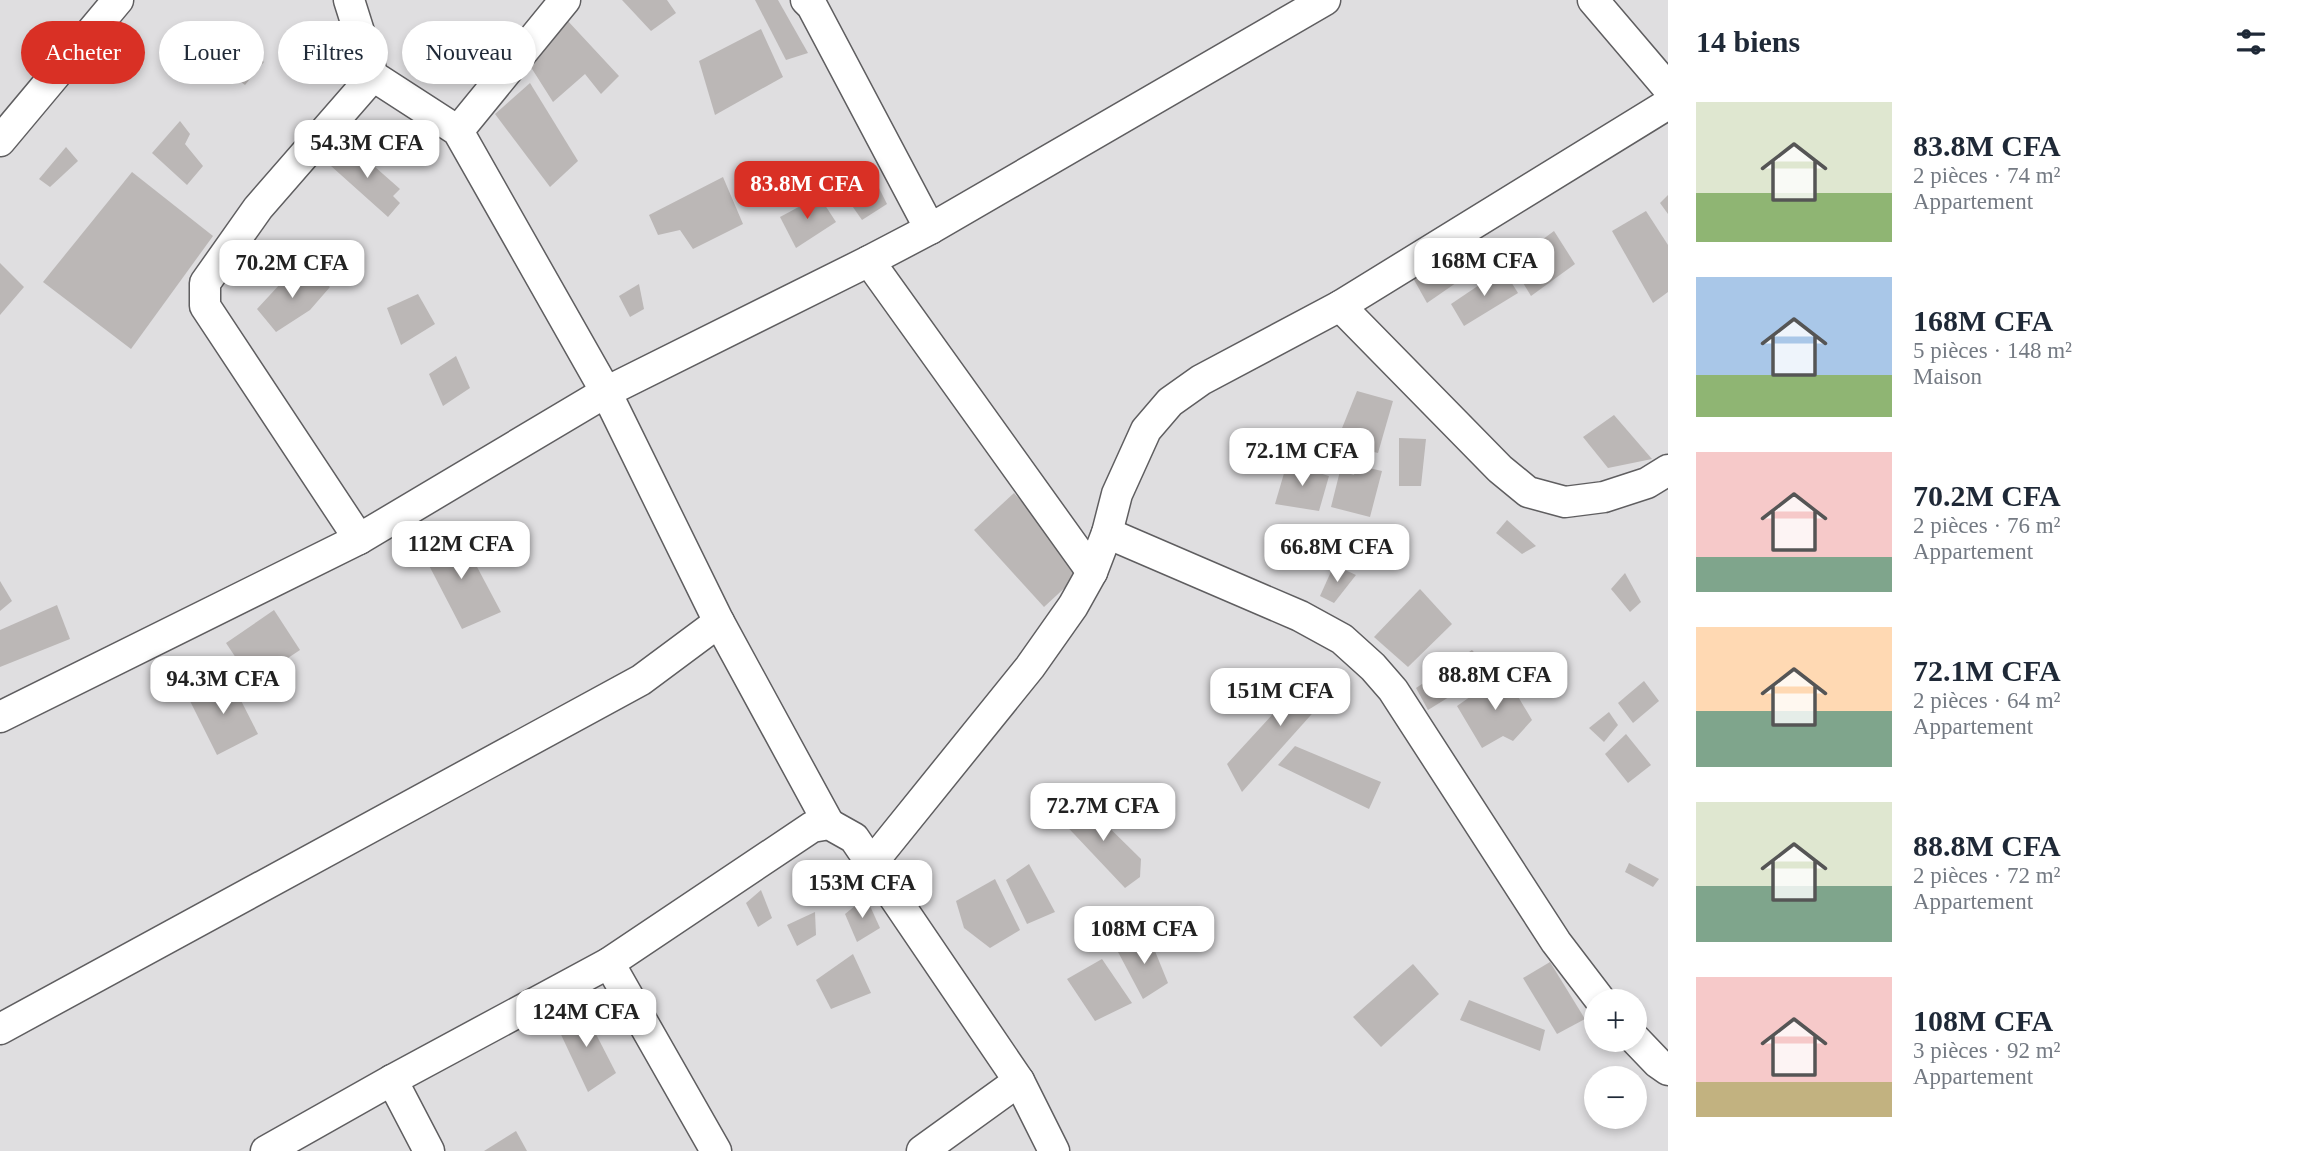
<!DOCTYPE html>
<html lang="fr">
<meta charset="utf-8">
<style>
:root{--surface:#fff;--page:#f2f2f3;--text:#1f2937;--muted:#747a83;--accent:#d93025}
body{margin:0;font-family:Georgia,serif;background:var(--page);color:var(--text);height:100vh;display:flex;flex-direction:column;font-size:26px;white-space:nowrap}
*{box-sizing:border-box;margin:0}
p{font-size:23px;color:var(--muted)}
.icon{flex:none;width:38px;height:38px;fill:none;stroke:currentColor;stroke-width:2;stroke-linecap:round;stroke-linejoin:round}
.map{position:relative;flex:1;overflow:hidden}
.side{display:flex;flex-direction:column;background:var(--surface);width:630px}
.side>*{flex:none}
.hud{position:absolute;left:21px;top:21px;width:665px;height:63px;display:flex;gap:14px}
.buttons{position:absolute;left:1584px;top:989px;display:grid;gap:14px}
.buttons a{display:grid;place-items:center;width:63px;height:63px;border-radius:50%;background:var(--surface);box-shadow:0 4px 10px #0003;font-size:35px}
.price{position:absolute;translate:-50% -60px;padding:0 16px;border-radius:14px;background:#fff;color:#222;font-size:23px;line-height:46px;filter:drop-shadow(0 2px 4px #0008)}
.price::after{content:'';position:absolute;left:50%;top:42px;width:21px;height:16px;margin-left:-10px;background:inherit;clip-path:polygon(0 0,100% 0,50% 100%)}
.price.on{background:var(--accent);color:#fff}
ul{padding:0;list-style:none}
li{display:flex;align-items:center;gap:21px;height:175px;padding:0 28px}
li span{display:grid;place-items:center;flex:none;width:196px;height:140px;border-radius:0px;color:#555}
li>.icon{margin-inline-start:auto}
span .icon{width:84px;height:84px;fill:#fffc;stroke-width:1}
li b{font-size:30px}
h2{display:flex;justify-content:space-between;align-items:center;height:84px;padding:0 28px;font-size:30px}
.tag{padding:0 24px;border-radius:32px;background:var(--surface);box-shadow:0 4px 10px #0003;font-size:24px;line-height:63px}
.tag.on{background:var(--accent);color:#fff}
main{display:flex;flex:1;min-height:0}
.map>svg:first-child{display:block}
.building{fill:#bbb7b6}
.lines{fill:none;stroke-linecap:round;stroke-linejoin:round}
.minor-casing{stroke:#5f5e60;stroke-width:33}
.minor{stroke:#fff;stroke-width:30}
</style>
<main>
<div class="map">
<svg width="1668" height="1151" viewBox="0 0 1668 1151">
<rect width="100%" height="100%" fill="#dfdee0"/>
<!-- building -->
<g class="building">
<path d="M622 0H667L676 13 651 31Z"/>
<path d="M755 0H778L808 53 786 60Z"/>
<path d="M566 19 619 76 601 94 585 74 553 102 527 61Z"/>
<path d="M214 21 264 62 245 85 192 45Z"/>
<path d="M761 29 783 77 715 115 699 61Z"/>
<path d="M530 83 578 161 550 187 495 114Z"/>
<path d="M180 121 190 134 185 144 203 166 187 185 152 153Z"/>
<path d="M391 122 406 147 390 157 373 135Z"/>
<path d="M349 144 400 189 393 196 400 203 388 217 331 166Z"/>
<path d="M66 147 78 161 50 187 39 179Z"/>
<path d="M867 164 887 204 862 220 834 180Z"/>
<path d="M132 172 213 236 131 349 43 282Z"/>
<path d="M723 177 743 224 693 249 680 230 658 235 649 215Z"/>
<path d="M1668 195V214L1660 203Z"/>
<path d="M819 196 836 222 796 248 780 217Z"/>
<path d="M1646 211 1668 245V292L1653 303 1612 231Z"/>
<path d="M1554 231 1575 264 1531 296 1511 263Z"/>
<path d="M1449 254 1466 276 1427 303 1413 278Z"/>
<path d="M0 263 24 287 0 315Z"/>
<path d="M1503 269 1518 293 1464 326 1451 304Z"/>
<path d="M293 270 303 280 311 273 330 287 310 310 276 332 257 309Z"/>
<path d="M639 284 644 309 630 317 619 296Z"/>
<path d="M418 294 435 324 401 345 387 308Z"/>
<path d="M456 356 470 388 443 406 429 374Z"/>
<path d="M1357 391 1393 401 1378 453 1336 443Z"/>
<path d="M1614 415 1652 459 1608 468 1583 437Z"/>
<path d="M1399 438 1426 439 1421 486H1399Z"/>
<path d="M1287 463 1329 476 1319 511 1275 504Z"/>
<path d="M1356 465 1382 471 1370 517 1331 507 1340 471 1354 475Z"/>
<path d="M1014 493 1084 570 1044 607 974 530Z"/>
<path d="M1507 520 1536 546 1522 554 1496 533Z"/>
<path d="M459 533 501 612 462 629 421 550Z"/>
<path d="M1334 565 1356 575 1334 603 1320 596Z"/>
<path d="M1625 573 1641 602 1630 612 1611 589Z"/>
<path d="M0 581 12 601 0 611Z"/>
<path d="M1420 589 1452 624 1408 667 1374 637Z"/>
<path d="M57 605 70 639 0 667V630Z"/>
<path d="M274 610 300 650 252 682 226 643Z"/>
<path d="M1472 650 1491 671 1428 710 1416 688Z"/>
<path d="M1315 668 1336 687 1242 792 1227 764Z"/>
<path d="M1504 673 1532 720 1513 741 1503 736 1482 748 1457 706Z"/>
<path d="M229 677 258 734 217 755 188 697Z"/>
<path d="M1644 681 1659 701 1633 723 1618 703Z"/>
<path d="M1609 712 1618 725 1604 742 1589 728Z"/>
<path d="M1626 734 1651 765 1628 783 1605 754Z"/>
<path d="M1295 746 1381 782 1369 809 1278 765Z"/>
<path d="M1080 799 1141 859 1140 877 1125 888 1058 817Z"/>
<path d="M1629 863 1659 879 1653 887 1625 872Z"/>
<path d="M1029 864 1055 912 1027 924 1006 880Z"/>
<path d="M995 879 1020 930 990 948 964 928 956 901Z"/>
<path d="M761 890 772 918 758 927 746 903Z"/>
<path d="M866 897 880 928 857 942 845 914Z"/>
<path d="M815 912 816 935 797 946 787 925Z"/>
<path d="M1148 934 1168 983 1143 999 1118 952Z"/>
<path d="M853 954 871 993 831 1009 816 980Z"/>
<path d="M1102 959 1132 1003 1095 1021 1067 979Z"/>
<path d="M1550 962 1585 1019 1557 1034 1523 978Z"/>
<path d="M1413 964 1439 994 1381 1047 1353 1017Z"/>
<path d="M1469 1000 1545 1030 1540 1051 1460 1020Z"/>
<path d="M581 1005 616 1073 588 1092 556 1024Z"/>
<path d="M516 1131 527 1151H484Z"/>
</g>
<g class="lines">
<!-- minor casing -->
<g class="minor-casing">
<g id="minor">
<path d="M806 0 812 6 930 229"/>
<path d="M1593 0 1668 88"/>
<path d="M458 131 565 0"/>
<path d="M0 141 118 0"/>
<path d="M869 261 1092 572"/>
<path d="M1340 306 1500 469 1528 492 1565 502 1604 497 1647 483 1668 470"/>
<path d="M1107 533 1300 616 1342 639 1373 667 1393 690 1556 942 1601 1001"/>
<path d="M359 539 205 306V283L258 208 373 76"/>
<path d="M719 622 829 824"/>
<path d="M0 717 359 539 606 392 869 261 930 229 1325 0"/>
<path d="M871 864 1030 667 1073 606 1092 572 1107 533 1117 494 1146 430 1170 402 1201 380 1340 306 1668 104"/>
<path d="M609 963 716 1151"/>
<path d="M0 1029 641 680 719 622 606 392 458 131 373 76 349 0"/>
<path d="M1634 1038 1658 1063 1668 1070"/>
<path d="M392 1080 429 1151"/>
<path d="M266 1151 392 1080 609 963 812 827 829 824 854 838 1019 1081 1054 1151"/>
<path d="M922 1151 1019 1081"/>
</g>
</g>
<!-- minor -->
<use href="#minor" class="minor"/>
</g>
</svg>
<div class="buttons">
<a>+</a>
<a>−</a>
</div>
<b class="price" style="left:367px;top:180px">54.3M CFA</b>
<b class="price on" style="left:807px;top:221px">83.8M CFA</b>
<b class="price" style="left:1484px;top:298px">168M CFA</b>
<b class="price" style="left:292px;top:300px">70.2M CFA</b>
<b class="price" style="left:1302px;top:488px">72.1M CFA</b>
<b class="price" style="left:461px;top:581px">112M CFA</b>
<b class="price" style="left:1337px;top:584px">66.8M CFA</b>
<b class="price" style="left:1495px;top:712px">88.8M CFA</b>
<b class="price" style="left:223px;top:716px">94.3M CFA</b>
<b class="price" style="left:1280px;top:728px">151M CFA</b>
<b class="price" style="left:1103px;top:843px">72.7M CFA</b>
<b class="price" style="left:862px;top:920px">153M CFA</b>
<b class="price" style="left:1144px;top:966px">108M CFA</b>
<b class="price" style="left:586px;top:1049px">124M CFA</b>
<div class="hud">
<a class="tag on">Acheter</a>
<a class="tag">Louer</a>
<a class="tag">Filtres</a>
<a class="tag">Nouveau</a>
</div>
</div>
<section class="side">
<h2>14 biens<svg class="icon" aria-label="filters" viewBox="0 0 24 24"><path d="M4 7h16M4 17h16"/><circle cx="9" cy="7" r="2"/><circle cx="15" cy="17" r="2"/></svg></h2>
<ul>
<li><span style="background:linear-gradient(#dfe7d0 65%,#8fb573 0)"><svg class="icon" aria-label="home" viewBox="0 0 24 24"><path d="M3 11l9-7 9 7M6 9v11h12V9"/></svg></span><div><b>83.8M CFA</b><p>2 pièces · 74 m²</p><p>Appartement</p></div></li>
<li><span style="background:linear-gradient(#a9c7e8 70%,#8fb573 0)"><svg class="icon" aria-label="home" viewBox="0 0 24 24"><path d="M3 11l9-7 9 7M6 9v11h12V9"/></svg></span><div><b>168M CFA</b><p>5 pièces · 148 m²</p><p>Maison</p></div></li>
<li><span style="background:linear-gradient(#f6c9c9 75%,#7fa58c 0)"><svg class="icon" aria-label="home" viewBox="0 0 24 24"><path d="M3 11l9-7 9 7M6 9v11h12V9"/></svg></span><div><b>70.2M CFA</b><p>2 pièces · 76 m²</p><p>Appartement</p></div></li>
<li><span style="background:linear-gradient(#ffd9b3 60%,#7fa58c 0)"><svg class="icon" aria-label="home" viewBox="0 0 24 24"><path d="M3 11l9-7 9 7M6 9v11h12V9"/></svg></span><div><b>72.1M CFA</b><p>2 pièces · 64 m²</p><p>Appartement</p></div></li>
<li><span style="background:linear-gradient(#dfe7d0 60%,#7fa58c 0)"><svg class="icon" aria-label="home" viewBox="0 0 24 24"><path d="M3 11l9-7 9 7M6 9v11h12V9"/></svg></span><div><b>88.8M CFA</b><p>2 pièces · 72 m²</p><p>Appartement</p></div></li>
<li><span style="background:linear-gradient(#f6c9c9 75%,#c2b280 0)"><svg class="icon" aria-label="home" viewBox="0 0 24 24"><path d="M3 11l9-7 9 7M6 9v11h12V9"/></svg></span><div><b>108M CFA</b><p>3 pièces · 92 m²</p><p>Appartement</p></div></li>
</ul>
</section>
</main>
